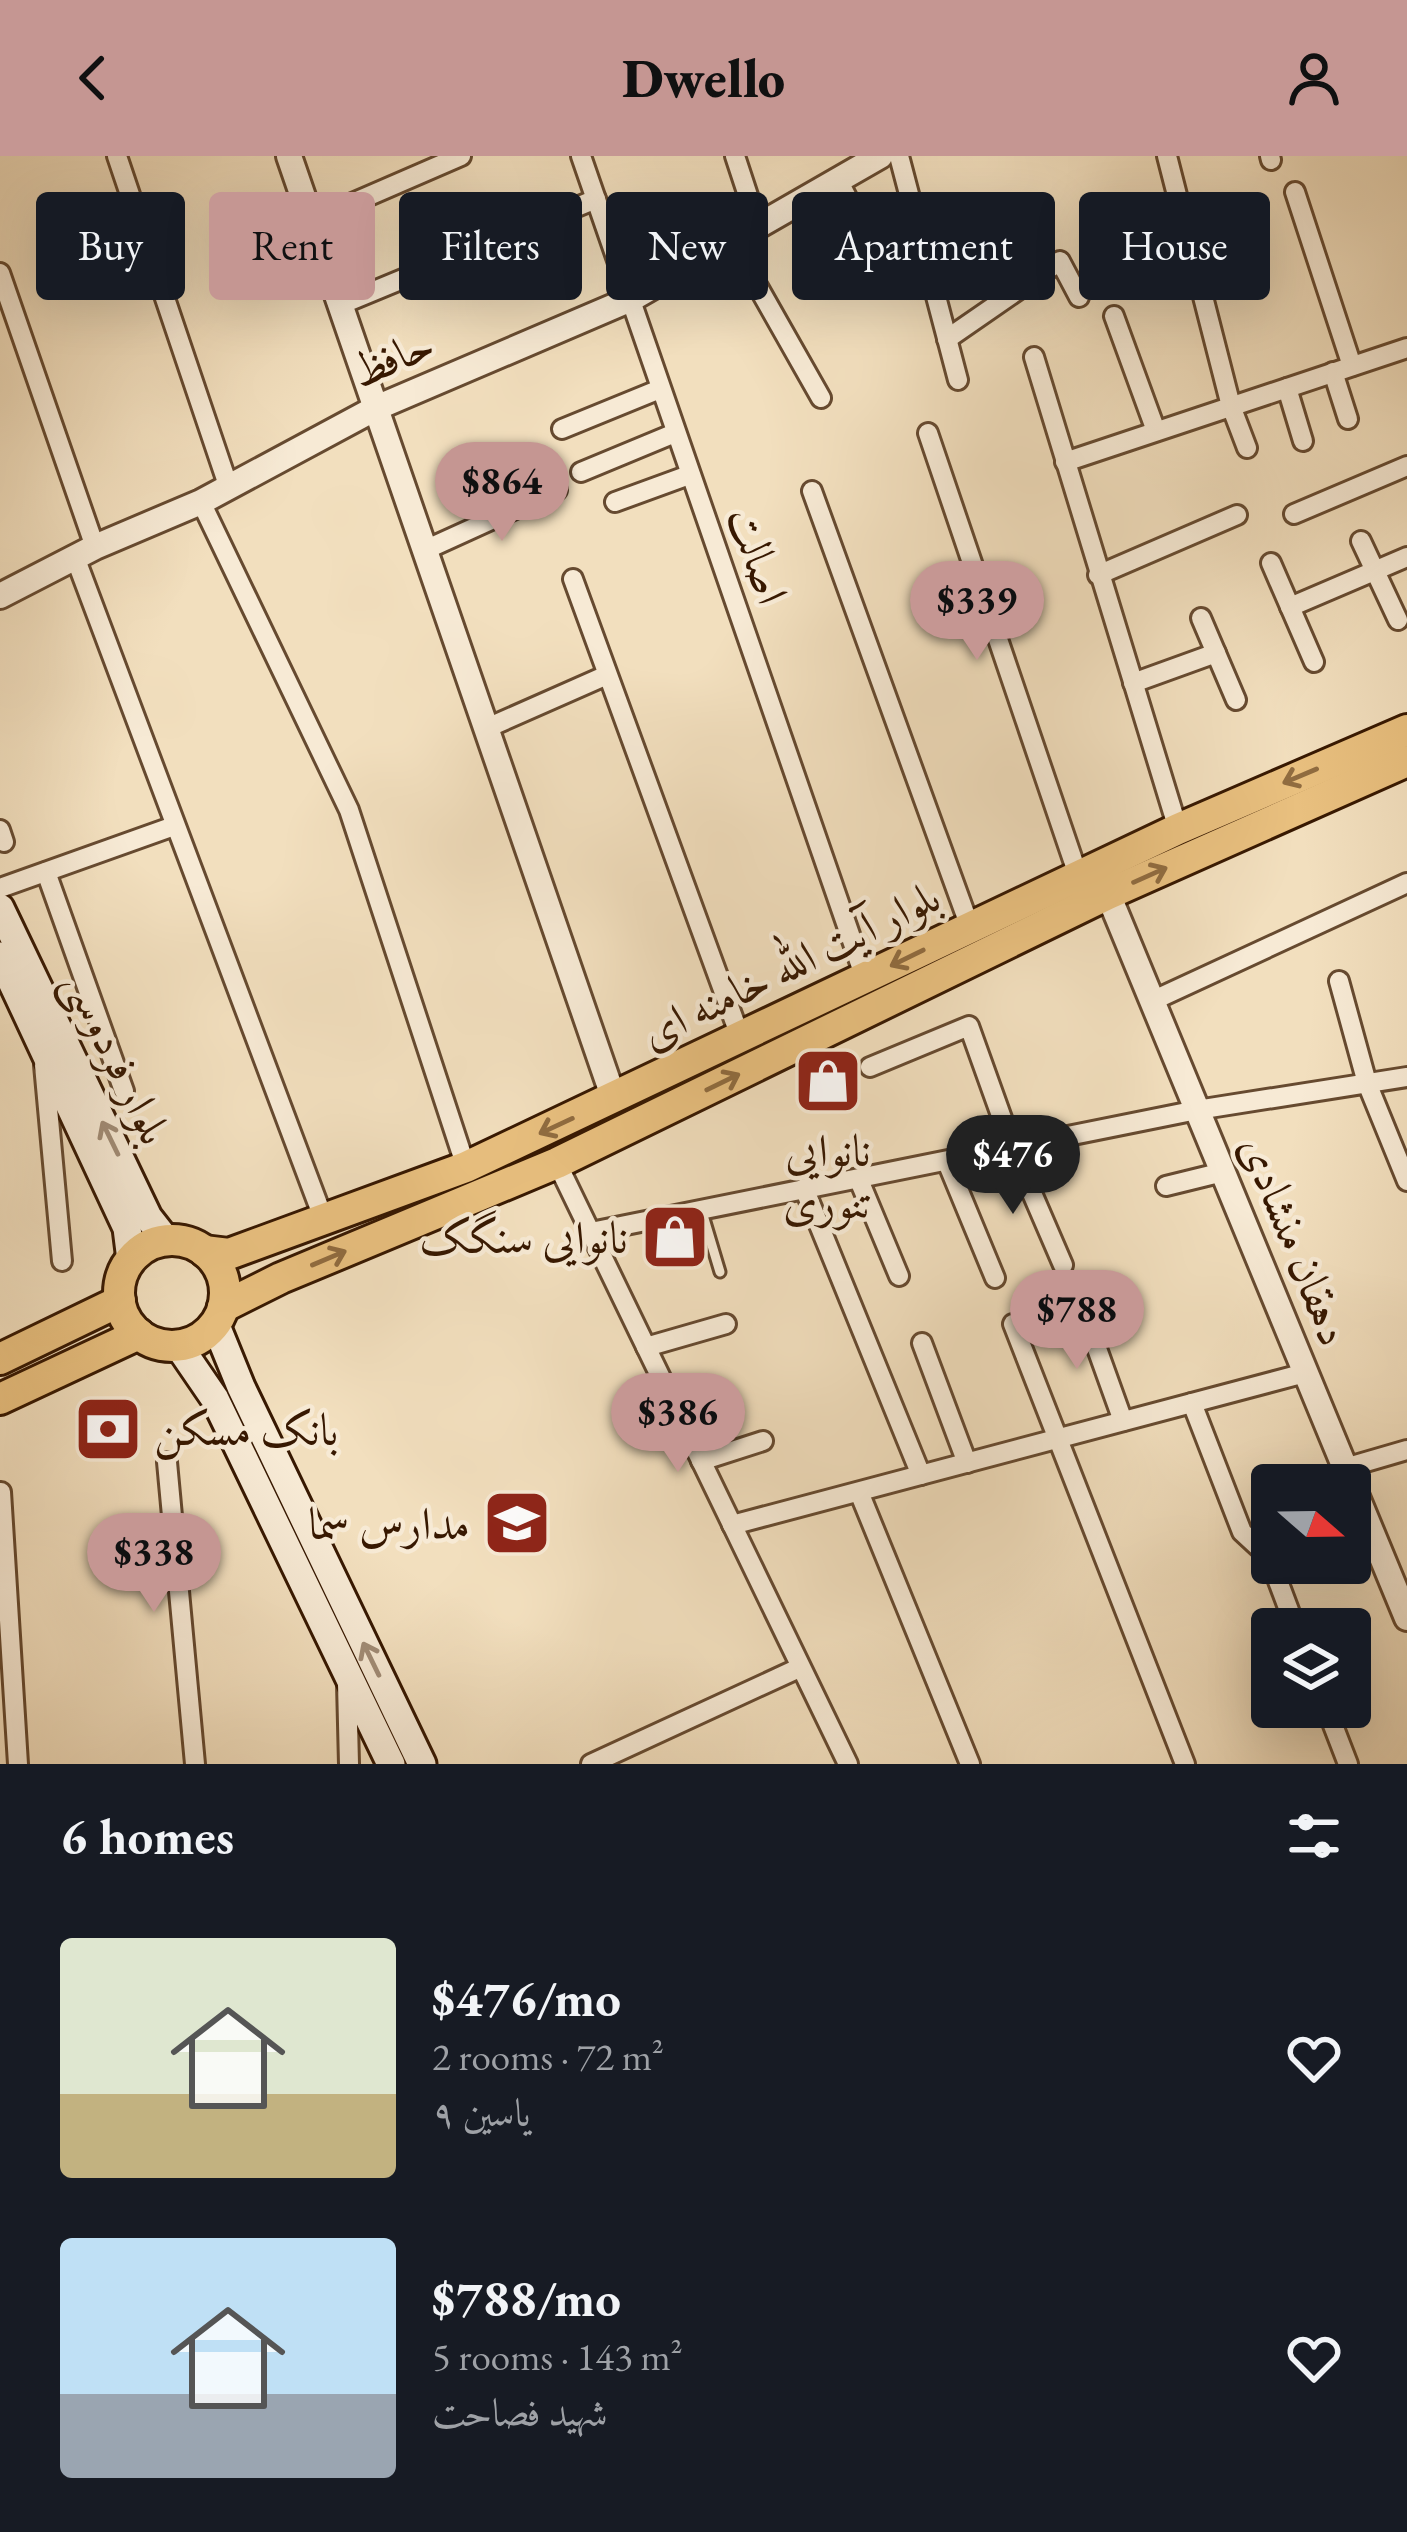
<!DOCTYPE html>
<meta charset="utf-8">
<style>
:root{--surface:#171b24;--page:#20242c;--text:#f1f3f6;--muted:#9ea1a6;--accent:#c59692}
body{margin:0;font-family:"EB Garamond",Amiri,serif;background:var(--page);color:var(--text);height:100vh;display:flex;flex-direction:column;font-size:45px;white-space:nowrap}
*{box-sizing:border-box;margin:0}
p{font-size:39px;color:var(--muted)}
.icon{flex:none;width:66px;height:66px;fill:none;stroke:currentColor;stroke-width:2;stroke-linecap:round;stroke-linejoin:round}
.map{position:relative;height:1608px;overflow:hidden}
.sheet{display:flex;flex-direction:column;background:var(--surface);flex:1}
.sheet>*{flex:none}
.banner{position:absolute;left:36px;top:36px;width:1335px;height:108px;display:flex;gap:24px}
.needle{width:78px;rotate:110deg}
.buttons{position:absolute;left:1251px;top:1308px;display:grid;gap:24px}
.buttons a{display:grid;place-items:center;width:120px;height:120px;border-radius:12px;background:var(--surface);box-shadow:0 12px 48px #0002;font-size:60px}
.price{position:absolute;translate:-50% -102px;padding:0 27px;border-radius:42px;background:var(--accent);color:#111;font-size:39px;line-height:78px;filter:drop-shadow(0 3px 6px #0008)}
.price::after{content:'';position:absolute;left:50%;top:72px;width:36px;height:27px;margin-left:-18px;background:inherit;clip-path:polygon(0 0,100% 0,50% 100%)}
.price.active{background:#222;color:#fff}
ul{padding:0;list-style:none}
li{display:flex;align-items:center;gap:36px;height:300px;padding:0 60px}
li span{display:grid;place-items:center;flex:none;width:336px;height:240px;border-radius:12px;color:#555}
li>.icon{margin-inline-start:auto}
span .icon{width:144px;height:144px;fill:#fffc;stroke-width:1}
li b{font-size:51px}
h2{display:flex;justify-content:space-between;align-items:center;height:144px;padding:0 60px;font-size:51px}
.tag{padding:0 42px;border-radius:12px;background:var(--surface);box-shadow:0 12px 48px #0002;font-size:42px;line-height:108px}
.tag.active{background:var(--accent);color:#111}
header{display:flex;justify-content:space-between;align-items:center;height:156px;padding:0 60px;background:var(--accent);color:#111;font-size:54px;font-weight:800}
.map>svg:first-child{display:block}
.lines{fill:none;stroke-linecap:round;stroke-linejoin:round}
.service-casing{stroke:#664a30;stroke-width:15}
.minor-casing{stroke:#664a30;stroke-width:24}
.tertiary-casing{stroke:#664a30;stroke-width:30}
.secondary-casing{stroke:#371801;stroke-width:33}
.primary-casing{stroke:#371801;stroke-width:36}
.service{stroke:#f7ead5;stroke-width:9}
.minor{stroke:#f7ead5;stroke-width:18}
.tertiary{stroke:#f7ead5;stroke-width:24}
.secondary{stroke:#f7ead5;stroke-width:27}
.primary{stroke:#e9c07f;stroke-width:30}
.oneway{stroke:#906c40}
.oneway2{stroke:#a18c76}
.labels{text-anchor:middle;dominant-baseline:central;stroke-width:9;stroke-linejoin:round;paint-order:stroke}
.street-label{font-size:45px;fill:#371801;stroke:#f7ead5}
.poi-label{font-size:45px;fill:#371801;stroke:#f7ead5;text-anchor:end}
</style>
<header><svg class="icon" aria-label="back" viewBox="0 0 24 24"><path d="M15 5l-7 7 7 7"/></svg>Dwello<svg class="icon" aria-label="person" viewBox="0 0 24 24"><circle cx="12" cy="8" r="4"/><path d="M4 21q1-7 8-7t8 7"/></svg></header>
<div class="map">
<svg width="1407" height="1608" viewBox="0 0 1407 1608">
<rect width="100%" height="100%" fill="#f2dfbe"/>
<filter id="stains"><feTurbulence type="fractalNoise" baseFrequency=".00167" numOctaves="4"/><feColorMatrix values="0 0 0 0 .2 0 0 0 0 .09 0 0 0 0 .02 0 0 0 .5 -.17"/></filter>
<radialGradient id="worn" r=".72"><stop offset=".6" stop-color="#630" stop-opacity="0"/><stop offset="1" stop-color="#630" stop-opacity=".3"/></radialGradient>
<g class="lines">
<!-- service casing -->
<g class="service-casing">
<path id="service" d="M702 1056 720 1116"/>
</g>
<!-- minor casing -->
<g class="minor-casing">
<g id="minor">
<path d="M117 0 229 332"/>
<path d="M581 0 865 822"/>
<path d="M735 0 758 70"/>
<path d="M899 0 958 224"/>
<path d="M1167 0 1231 250 1247 292"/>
<path d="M1270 0 1271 4"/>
<path d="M838 24 884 113"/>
<path d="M1295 36 1352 210"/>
<path d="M311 65 461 0"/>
<path d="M732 85 821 242"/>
<path d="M0 117 95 391"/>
<path d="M340 149 596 43"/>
<path d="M1114 160 1156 275"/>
<path d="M947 183 1060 105 1079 141"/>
<path d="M1034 201 1178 673"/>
<path d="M1333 216 1348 263"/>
<path d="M1287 232 1303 285"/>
<path d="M562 273 660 233"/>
<path d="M928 277 1078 719"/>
<path d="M1065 306 1407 192"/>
<path d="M581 316 675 277"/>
<path d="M812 335 970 771"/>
<path d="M201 346 349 654 466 1011"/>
<path d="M615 346 689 319"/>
<path d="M1294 358 1407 310"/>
<path d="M1361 385 1398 464"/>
<path d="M425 394 557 334"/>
<path d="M75 401 324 1064"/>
<path d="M1271 407 1314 506"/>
<path d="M1098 419 1237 359"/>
<path d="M573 423 741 883"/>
<path d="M1290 451 1407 401"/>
<path d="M1201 462 1236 544"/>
<path d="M1133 527 1216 497"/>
<path d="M487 572 607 519"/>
<path d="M0 674 4 686"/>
<path d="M46 716 124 935"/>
<path d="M0 732 174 670"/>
<path d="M1339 825 1367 927 1407 1025"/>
<path d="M1152 845 1407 727"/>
<path d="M44 909 62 1105"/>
<path d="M870 911 969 870 1013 993 1063 1109"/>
<path d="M947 1006 995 1122"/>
<path d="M557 1007 848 1608"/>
<path d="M859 1024 899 1120"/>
<path d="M1166 1030 1223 1016"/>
<path d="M804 1032 921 1319"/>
<path d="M591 1076 1197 954 1407 921"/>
<path d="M1081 1148 1123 1265"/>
<path d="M1013 1168 1185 1608"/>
<path d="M922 1187 967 1307"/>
<path d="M646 1191 726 1168"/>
<path d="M1192 1247 1242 1376 1269 1401 1296 1473"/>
<path d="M701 1305 763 1285"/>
<path d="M167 1306 195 1608"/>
<path d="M1345 1312 1407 1294"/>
<path d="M1 1336 18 1608"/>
<path d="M859 1336 970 1608"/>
<path d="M732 1369 1305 1217"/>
<path d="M347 1527 349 1608"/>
<path d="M1326 1551 1348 1608"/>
<path d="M591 1608 799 1512"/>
</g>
</g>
<!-- tertiary casing -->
<g class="tertiary-casing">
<g id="tertiary">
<path d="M289 0 614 943"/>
<path d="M0 440 95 391 201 346 376 252 631 143 880 0"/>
<path d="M1108 738 1407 1462"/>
</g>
</g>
<!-- secondary casing -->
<g class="secondary-casing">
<g id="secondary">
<path d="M0 752 148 1061 166 1084"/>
<path d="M0 800 127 1072 131 1104"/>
<path d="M215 1167 241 1231 422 1608"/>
<path d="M178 1189 215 1243 391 1608"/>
</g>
</g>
<!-- primary casing -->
<g class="primary-casing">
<g id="primary">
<circle cx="172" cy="1137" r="53"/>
<path d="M204 1095 229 1098 466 1011 1178 673 1407 574"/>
<path d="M223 1151 281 1122 557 1007 1108 738 1407 605"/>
<path d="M0 1203 120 1145"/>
<path d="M0 1243 139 1178"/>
</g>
</g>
<!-- service -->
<use href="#service" class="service"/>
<!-- minor -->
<use href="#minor" class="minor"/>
<!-- tertiary -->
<use href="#tertiary" class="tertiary"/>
<!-- secondary -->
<use href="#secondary" class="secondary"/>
<!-- primary -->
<use href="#primary" class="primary"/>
</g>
<!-- one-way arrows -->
<defs><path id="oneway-shaft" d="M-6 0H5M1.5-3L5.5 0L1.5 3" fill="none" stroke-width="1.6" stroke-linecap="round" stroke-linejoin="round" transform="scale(3)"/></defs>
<g class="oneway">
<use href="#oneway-shaft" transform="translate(1300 620) rotate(157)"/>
<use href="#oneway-shaft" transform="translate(1150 719) rotate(-24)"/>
<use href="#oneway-shaft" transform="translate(907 802) rotate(154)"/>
<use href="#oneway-shaft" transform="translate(723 926) rotate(-26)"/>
<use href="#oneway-shaft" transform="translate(556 970) rotate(155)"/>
<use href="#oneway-shaft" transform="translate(329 1102) rotate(-23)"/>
</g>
<g class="oneway2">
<use href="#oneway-shaft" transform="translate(110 982) rotate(-116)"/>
<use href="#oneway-shaft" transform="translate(371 1503) rotate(-116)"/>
</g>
<!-- icons -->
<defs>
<g id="shop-square" transform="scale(3.45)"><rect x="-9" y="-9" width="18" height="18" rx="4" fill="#8f2418" stroke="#f7ead5"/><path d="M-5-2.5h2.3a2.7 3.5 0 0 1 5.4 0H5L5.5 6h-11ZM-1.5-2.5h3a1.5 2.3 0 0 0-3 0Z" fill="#fff"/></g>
<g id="bank-square" transform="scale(3.45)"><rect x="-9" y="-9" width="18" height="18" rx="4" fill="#8f2418" stroke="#f7ead5"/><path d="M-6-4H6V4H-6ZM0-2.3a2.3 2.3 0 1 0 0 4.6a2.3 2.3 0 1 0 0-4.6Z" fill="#fff"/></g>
<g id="school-square" transform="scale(3.45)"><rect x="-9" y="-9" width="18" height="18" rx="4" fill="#8f2418" stroke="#f7ead5"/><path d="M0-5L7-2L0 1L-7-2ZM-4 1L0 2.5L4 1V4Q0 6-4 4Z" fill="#fff"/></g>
</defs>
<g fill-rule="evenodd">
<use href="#shop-square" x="828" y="925"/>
<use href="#shop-square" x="675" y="1081"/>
<use href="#bank-square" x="108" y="1273"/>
<use href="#school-square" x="517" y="1367"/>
</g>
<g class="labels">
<!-- street labels -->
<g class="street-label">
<text transform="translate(392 201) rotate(-24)">حافظ</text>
<text transform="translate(759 399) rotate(71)">اصالت</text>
<text transform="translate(790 808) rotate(-26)">بلوار آیت الله خامنه ای</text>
<text transform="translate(118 901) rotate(64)">بلوار فردوسی</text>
<text transform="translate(1296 1084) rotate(68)">دهقان منشادی</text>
</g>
<!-- poi labels -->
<g class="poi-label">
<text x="828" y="994" text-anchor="middle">نانوایی<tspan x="828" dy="52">تنوری</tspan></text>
<text x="628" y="1081">نانوایی سنگک</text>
<text x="154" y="1273" text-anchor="start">بانک مسکن</text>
<text x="470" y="1367">مدارس سما</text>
</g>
</g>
<rect width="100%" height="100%" filter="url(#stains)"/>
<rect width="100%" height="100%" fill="url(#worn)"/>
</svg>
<div class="buttons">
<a><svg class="needle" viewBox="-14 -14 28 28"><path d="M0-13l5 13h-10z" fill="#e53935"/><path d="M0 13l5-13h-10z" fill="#9ea1a6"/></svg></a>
<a><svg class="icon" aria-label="layers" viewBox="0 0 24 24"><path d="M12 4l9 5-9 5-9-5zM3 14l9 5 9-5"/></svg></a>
</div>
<b class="price" style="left:502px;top:388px">$864</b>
<b class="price" style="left:977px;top:507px">$339</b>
<b class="price active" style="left:1013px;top:1061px">$476</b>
<b class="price" style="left:1077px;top:1216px">$788</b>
<b class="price" style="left:678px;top:1319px">$386</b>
<b class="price" style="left:154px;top:1459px">$338</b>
<div class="banner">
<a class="tag">Buy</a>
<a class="tag active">Rent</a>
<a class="tag">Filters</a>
<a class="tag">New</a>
<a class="tag">Apartment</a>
<a class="tag">House</a>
</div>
</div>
<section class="sheet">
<h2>6 homes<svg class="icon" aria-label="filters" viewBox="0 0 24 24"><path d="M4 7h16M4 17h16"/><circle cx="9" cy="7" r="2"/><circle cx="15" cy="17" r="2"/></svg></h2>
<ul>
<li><span style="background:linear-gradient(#dfe7d0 65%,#c2b280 0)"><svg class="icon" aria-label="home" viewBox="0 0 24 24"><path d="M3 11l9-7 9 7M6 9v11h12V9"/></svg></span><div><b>$476/mo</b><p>2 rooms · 72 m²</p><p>یاسین ۹</p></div><svg class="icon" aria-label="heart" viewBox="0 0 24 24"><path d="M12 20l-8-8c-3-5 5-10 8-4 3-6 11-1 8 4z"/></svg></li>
<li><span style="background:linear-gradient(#bfe0f5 65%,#9aa5b1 0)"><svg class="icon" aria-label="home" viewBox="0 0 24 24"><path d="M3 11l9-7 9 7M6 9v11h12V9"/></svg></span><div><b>$788/mo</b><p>5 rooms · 143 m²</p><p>شهید فصاحت</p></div><svg class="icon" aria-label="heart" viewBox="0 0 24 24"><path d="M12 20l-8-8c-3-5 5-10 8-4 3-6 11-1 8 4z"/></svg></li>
</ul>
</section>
